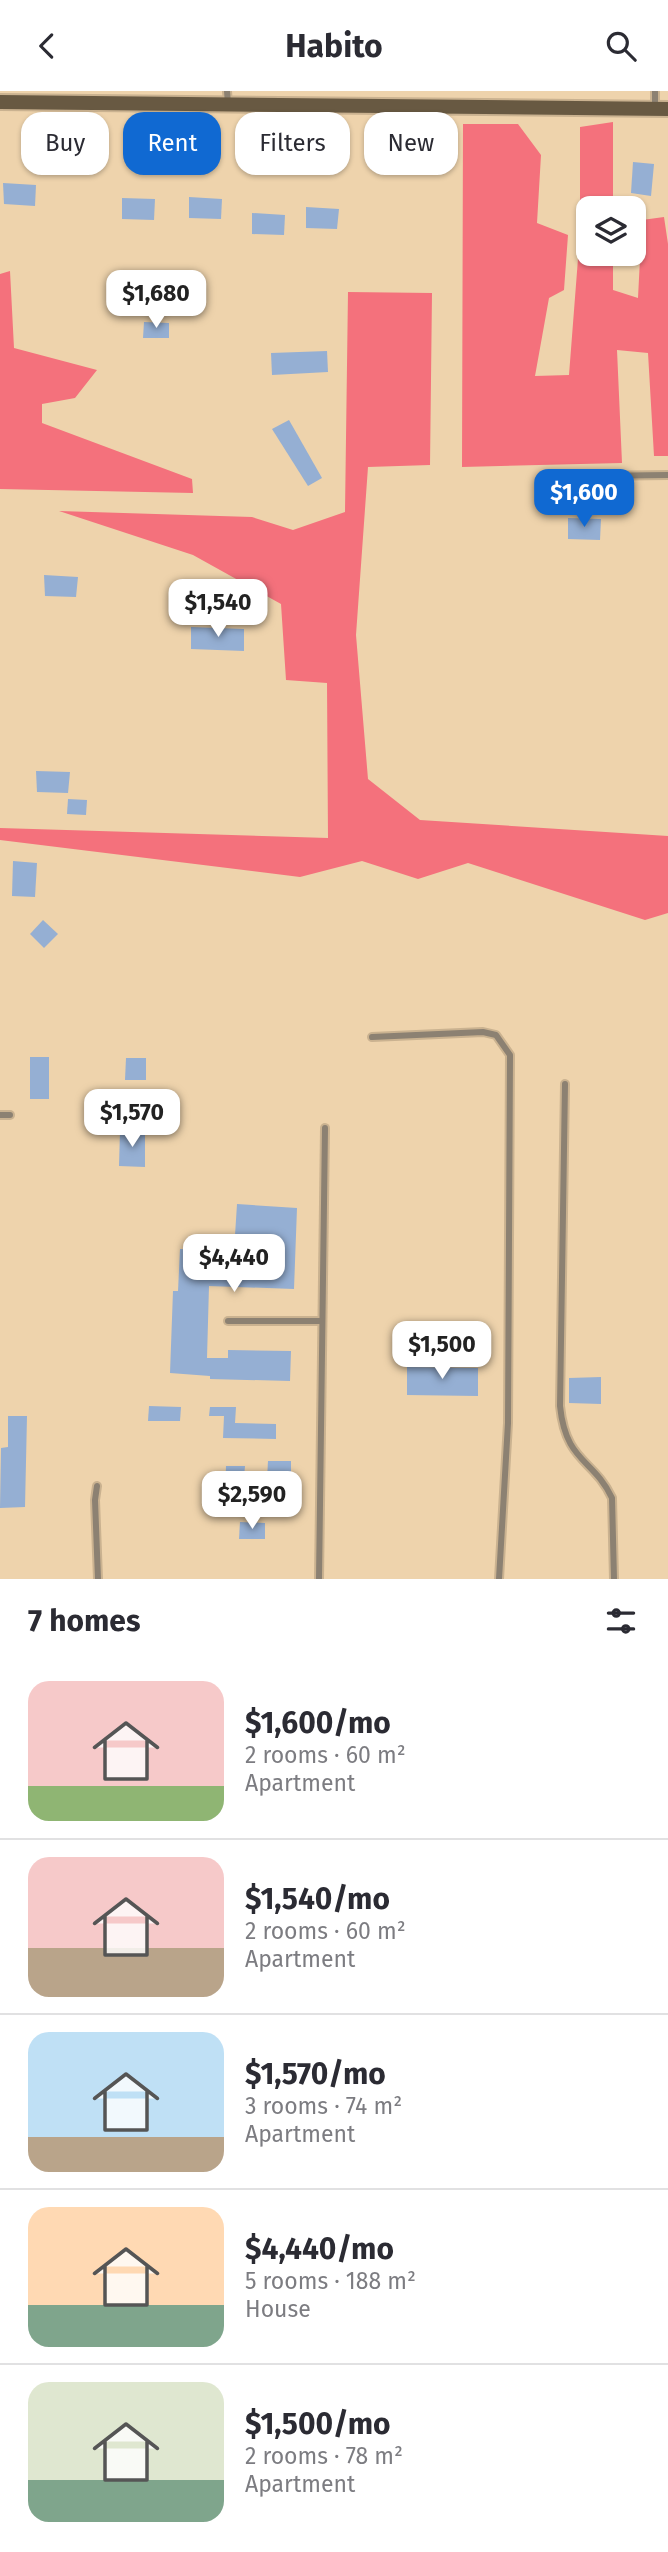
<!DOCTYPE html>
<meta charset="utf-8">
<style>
:root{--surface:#fff;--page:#f2f2f3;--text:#2b2b33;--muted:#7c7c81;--line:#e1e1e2;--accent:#1069d2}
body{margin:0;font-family:"Fira Sans",sans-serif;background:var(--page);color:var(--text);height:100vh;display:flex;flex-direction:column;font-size:26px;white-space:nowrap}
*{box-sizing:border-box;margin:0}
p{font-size:23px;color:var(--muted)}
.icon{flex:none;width:38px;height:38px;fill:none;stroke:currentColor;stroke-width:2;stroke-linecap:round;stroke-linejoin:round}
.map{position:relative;height:1488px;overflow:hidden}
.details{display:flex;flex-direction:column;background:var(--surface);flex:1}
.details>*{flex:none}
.banner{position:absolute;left:21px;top:21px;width:626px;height:63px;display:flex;gap:14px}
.buttons{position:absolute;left:576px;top:105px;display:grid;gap:14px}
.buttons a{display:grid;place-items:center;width:70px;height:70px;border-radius:14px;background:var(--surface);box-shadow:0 2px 5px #0004;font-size:35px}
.price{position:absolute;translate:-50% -60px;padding:0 16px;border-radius:14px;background:#fff;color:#222;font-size:23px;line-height:46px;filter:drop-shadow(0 2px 4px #0008)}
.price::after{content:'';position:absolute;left:50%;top:42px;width:21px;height:16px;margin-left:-10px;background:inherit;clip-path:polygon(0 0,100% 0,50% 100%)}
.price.active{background:var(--accent);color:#fff}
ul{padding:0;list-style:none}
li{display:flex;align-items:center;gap:21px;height:175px;padding:0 28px}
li+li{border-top:2px solid var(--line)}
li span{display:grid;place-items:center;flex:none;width:196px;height:140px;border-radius:21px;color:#555}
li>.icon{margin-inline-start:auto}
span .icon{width:84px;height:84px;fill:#fffc;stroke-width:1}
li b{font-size:30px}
h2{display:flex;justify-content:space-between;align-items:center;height:84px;padding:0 28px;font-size:30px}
.chip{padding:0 24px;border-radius:21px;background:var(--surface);box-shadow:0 2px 5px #0004;font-size:24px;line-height:63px}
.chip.active{background:var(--accent);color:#fff}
header{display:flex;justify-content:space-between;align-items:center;height:91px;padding:0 28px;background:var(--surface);font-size:32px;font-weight:700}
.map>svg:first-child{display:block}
.forest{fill:#f4717c}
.building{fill:#95afd3}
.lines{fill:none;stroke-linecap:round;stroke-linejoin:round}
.lane-casing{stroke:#cab290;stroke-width:10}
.secondary-casing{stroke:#cab290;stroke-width:18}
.lane{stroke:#8c8172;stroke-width:6}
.secondary{stroke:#685942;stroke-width:14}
</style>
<header><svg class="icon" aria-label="back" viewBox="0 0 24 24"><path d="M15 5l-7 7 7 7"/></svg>Habito<svg class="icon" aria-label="search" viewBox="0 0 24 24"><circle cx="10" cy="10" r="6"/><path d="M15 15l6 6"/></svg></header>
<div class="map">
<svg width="668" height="1488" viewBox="0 0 668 1488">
<rect width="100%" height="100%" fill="#eed3ac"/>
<!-- forest -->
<g class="forest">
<path d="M613 31V117H588V163H613V199L638 207 642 129 664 126 668 153V365H654L648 262 617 259 622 372 462 376 463 33H518L541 64 537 132 568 144 564 199 549 207 535 285 569 284 580 142V36Z"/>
<path d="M10 180 14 257 97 279 75 307 42 313V332L192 388 193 402 0 398V183Z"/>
<path d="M348 201 432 202 430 374 368 376 356 544 368 688 420 729 668 745V822L645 829 468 772 418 788 362 770 300 786 0 749V737L328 747 327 592 286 589 281 513 193 464 59 420 252 426 293 439 345 421Z"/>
</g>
<!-- building -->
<g class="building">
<path d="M633 71 654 73 651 105 631 102Z"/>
<path d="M3 92 36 94 35 115 4 113Z"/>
<path d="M189 106 222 108 221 128 189 127Z"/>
<path d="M122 107 155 108 154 129 122 128Z"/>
<path d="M306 116 339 118 337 138 306 137Z"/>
<path d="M252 122 285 124 284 144 252 143Z"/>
<path d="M144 231 169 232V247H143Z"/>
<path d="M327 260 328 281 272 284 271 262Z"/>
<path d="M289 329 322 387 308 395 272 338Z"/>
<path d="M568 427 601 428 600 449 568 448Z"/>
<path d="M44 484 78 486 76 506 45 505Z"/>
<path d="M191 536 244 538V560L191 558Z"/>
<path d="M36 680 70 681 68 702 37 701Z"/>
<path d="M68 708 87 709 86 724 67 723Z"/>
<path d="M13 770 37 772 35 806 12 805Z"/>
<path d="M43 829 58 843 44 857 30 843Z"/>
<rect x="30" y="966" width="19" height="42"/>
<path d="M126 967H146V989H125Z"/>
<path d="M120 1040H145V1076L119 1075Z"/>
<path d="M237 1113 297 1117 294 1198 209 1195 207 1267H228V1259L291 1260 290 1290 210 1288V1285L170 1282 173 1200H178L180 1158 234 1160Z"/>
<path d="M407 1276 478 1277V1305L407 1304Z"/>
<path d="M601 1286V1313L569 1312V1287Z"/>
<path d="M149 1315 181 1316 180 1330H148Z"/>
<path d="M210 1316H236L235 1332 276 1333V1348L223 1347 224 1325H209Z"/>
<path d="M8 1325H27L25 1416 0 1417 1 1357 8 1356Z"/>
<path d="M268 1370H291V1388H267Z"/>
<path d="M226 1375H245L243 1398H225Z"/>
<path d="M240 1431 265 1432V1448H239Z"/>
</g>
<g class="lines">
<!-- lane casing -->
<g class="lane-casing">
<g id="lane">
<path d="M227 0 228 13"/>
<path d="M655 18V0"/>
<path d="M588 385 668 384"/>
<path d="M372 946 483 941 496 944 510 964 508 1332 499 1488"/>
<path d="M565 993 560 1315C566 1372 593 1367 612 1407L614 1488"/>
<path d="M0 1024H10"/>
<path d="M228 1230H322"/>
<path d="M97 1395 95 1409 98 1488"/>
<path d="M319 1488 325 1037"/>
</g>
</g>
<!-- secondary casing -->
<g class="secondary-casing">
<path id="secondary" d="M0 11 668 18"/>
</g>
<!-- lane -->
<use href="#lane" class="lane"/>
<!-- secondary -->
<use href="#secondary" class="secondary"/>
</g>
</svg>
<div class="buttons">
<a><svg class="icon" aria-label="layers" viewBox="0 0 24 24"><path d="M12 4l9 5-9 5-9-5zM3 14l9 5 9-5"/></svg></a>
</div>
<b class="price" style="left:156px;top:239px">$1,680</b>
<b class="price active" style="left:584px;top:438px">$1,600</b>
<b class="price" style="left:218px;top:548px">$1,540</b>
<b class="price" style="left:132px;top:1058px">$1,570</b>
<b class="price" style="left:234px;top:1203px">$4,440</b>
<b class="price" style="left:442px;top:1290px">$1,500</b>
<b class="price" style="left:252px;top:1440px">$2,590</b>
<div class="banner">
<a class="chip">Buy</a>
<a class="chip active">Rent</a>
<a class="chip">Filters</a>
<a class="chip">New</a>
</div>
</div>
<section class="details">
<h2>7 homes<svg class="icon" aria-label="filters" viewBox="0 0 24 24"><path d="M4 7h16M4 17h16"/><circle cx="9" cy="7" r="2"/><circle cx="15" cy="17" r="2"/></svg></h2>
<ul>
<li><span style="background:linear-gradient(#f6c9c9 75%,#8fb573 0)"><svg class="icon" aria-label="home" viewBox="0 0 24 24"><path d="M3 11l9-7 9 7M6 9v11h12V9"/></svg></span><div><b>$1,600/mo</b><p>2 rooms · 60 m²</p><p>Apartment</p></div></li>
<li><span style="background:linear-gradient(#f6c9c9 65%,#b9a48a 0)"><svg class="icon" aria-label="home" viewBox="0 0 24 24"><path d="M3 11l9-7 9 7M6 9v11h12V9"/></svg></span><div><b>$1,540/mo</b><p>2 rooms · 60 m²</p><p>Apartment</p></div></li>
<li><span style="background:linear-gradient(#bfe0f5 75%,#b9a48a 0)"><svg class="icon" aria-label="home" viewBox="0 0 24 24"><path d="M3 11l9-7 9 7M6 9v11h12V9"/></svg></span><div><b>$1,570/mo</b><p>3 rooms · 74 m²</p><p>Apartment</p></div></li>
<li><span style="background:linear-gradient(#ffd9b3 70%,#7fa58c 0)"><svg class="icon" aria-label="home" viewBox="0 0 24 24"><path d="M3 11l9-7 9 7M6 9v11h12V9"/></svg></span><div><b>$4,440/mo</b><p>5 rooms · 188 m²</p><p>House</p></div></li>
<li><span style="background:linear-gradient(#dfe7d0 70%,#7fa58c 0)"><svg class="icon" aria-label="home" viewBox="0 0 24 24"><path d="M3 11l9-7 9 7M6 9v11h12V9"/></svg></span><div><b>$1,500/mo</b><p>2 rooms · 78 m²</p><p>Apartment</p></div></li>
</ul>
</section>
